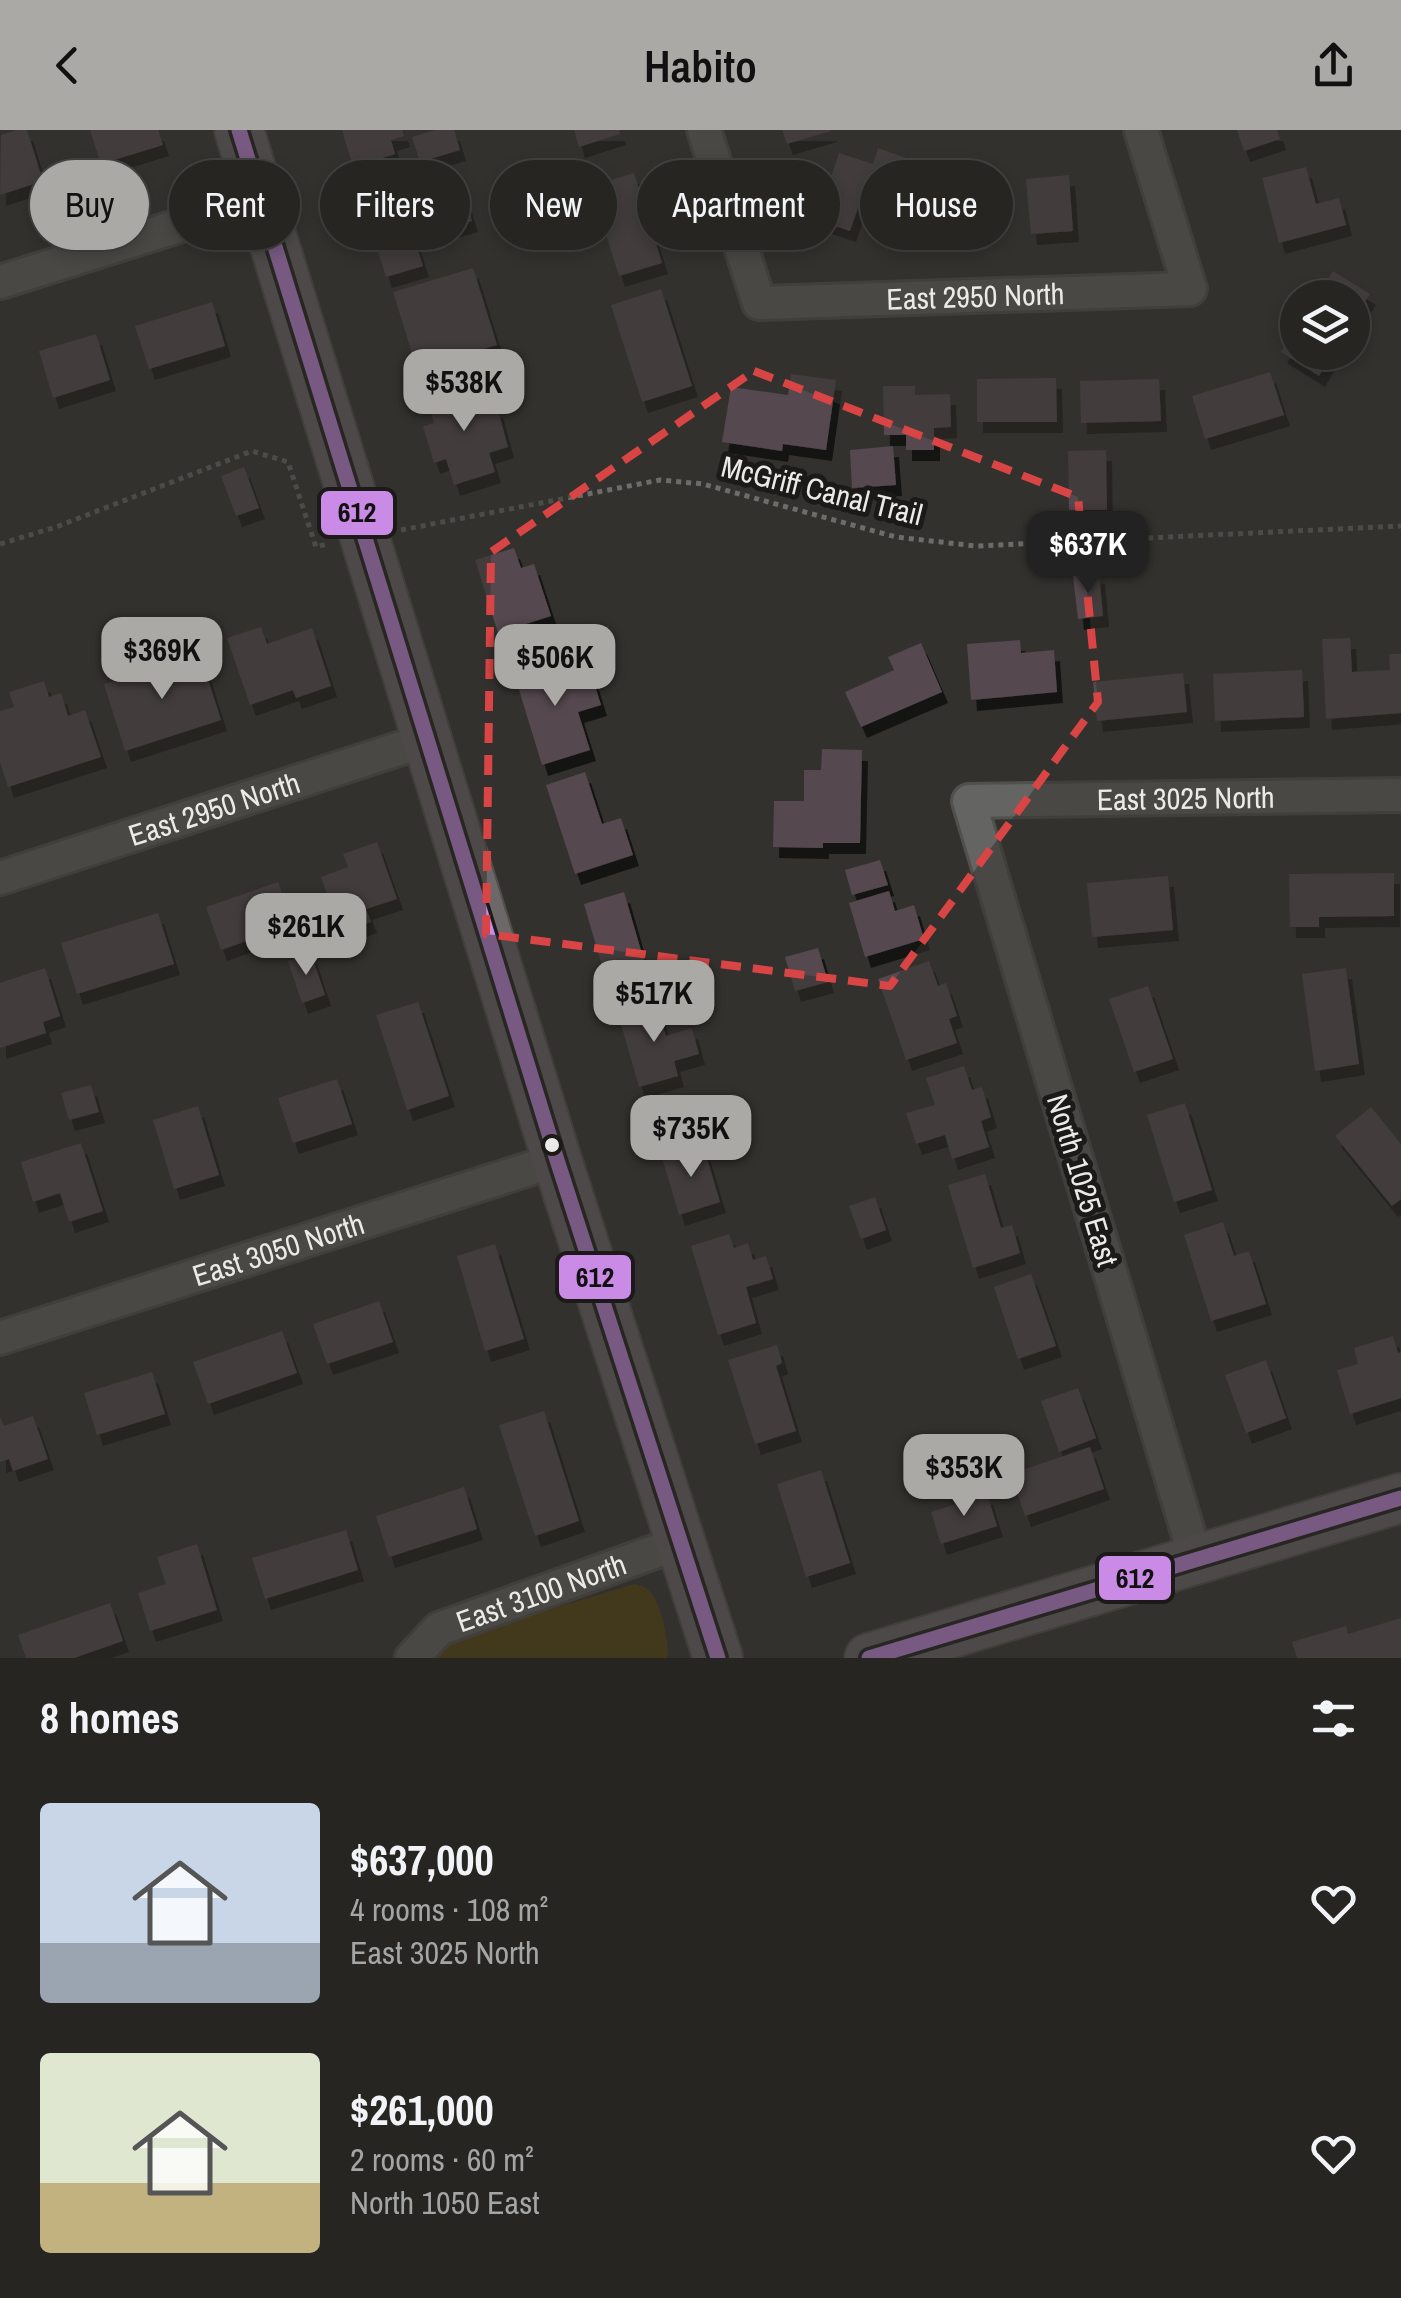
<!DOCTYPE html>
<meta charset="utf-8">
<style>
:root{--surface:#262522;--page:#32312f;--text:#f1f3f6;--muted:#a4a5a5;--line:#424240;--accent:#aba9a6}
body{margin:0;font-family:"Archivo Narrow",sans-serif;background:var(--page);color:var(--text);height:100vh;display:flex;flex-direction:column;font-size:38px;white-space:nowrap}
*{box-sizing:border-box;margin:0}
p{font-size:32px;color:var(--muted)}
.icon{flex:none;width:55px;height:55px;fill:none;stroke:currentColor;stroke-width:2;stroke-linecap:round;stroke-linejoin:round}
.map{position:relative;height:1528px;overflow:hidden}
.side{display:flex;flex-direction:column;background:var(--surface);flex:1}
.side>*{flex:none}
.guide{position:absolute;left:30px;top:30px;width:1342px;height:90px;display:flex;gap:20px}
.tools{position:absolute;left:1280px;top:150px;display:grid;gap:20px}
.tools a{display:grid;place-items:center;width:90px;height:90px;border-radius:50%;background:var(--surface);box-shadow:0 5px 15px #0003,0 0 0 2px var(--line);font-size:50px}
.price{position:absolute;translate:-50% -85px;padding:0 22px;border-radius:20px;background:var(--accent);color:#111;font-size:32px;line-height:65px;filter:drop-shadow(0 2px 5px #0008)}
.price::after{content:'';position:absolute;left:50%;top:60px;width:30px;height:22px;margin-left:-15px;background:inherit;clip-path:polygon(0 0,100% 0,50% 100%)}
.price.selected{background:#222;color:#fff}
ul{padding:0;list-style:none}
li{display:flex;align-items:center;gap:30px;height:250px;padding:0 40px}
li span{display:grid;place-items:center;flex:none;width:280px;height:200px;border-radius:10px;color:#555}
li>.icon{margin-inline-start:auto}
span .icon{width:120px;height:120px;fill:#fffc;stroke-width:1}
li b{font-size:42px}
h2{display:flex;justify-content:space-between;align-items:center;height:120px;padding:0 40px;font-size:42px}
.tag{padding:0 35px;border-radius:45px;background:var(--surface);box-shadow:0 5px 15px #0003,0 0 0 2px var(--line);font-size:35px;line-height:90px}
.tag.selected{background:var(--accent);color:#111}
header{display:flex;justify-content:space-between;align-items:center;height:130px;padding:0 40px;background:var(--accent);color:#111;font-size:45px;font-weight:600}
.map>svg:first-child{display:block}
.green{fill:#56440b}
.building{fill:#544850;filter:url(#shadow)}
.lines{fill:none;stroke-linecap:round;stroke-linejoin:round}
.street-casing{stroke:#51504d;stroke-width:38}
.secondary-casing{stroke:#51504d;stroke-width:52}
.path{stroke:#6e6c6a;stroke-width:5;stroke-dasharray:5 5;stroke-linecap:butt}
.street{stroke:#646462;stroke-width:32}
.secondary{stroke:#6c6768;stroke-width:48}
.bus-1-casing{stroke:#1b1a18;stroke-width:22}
.bus-1{stroke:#ca8be6;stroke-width:15}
.marked{fill:none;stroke:#d94545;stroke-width:8;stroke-dasharray:20 12;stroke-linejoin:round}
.bus-dot{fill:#eceae7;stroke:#1b1a18;stroke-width:4}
.labels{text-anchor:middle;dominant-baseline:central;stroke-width:10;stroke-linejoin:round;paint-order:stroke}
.street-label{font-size:30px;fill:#eceae7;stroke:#1b1a18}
.line-badge{stroke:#1b1a18;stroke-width:4}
.pale-badge-label{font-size:28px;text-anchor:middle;font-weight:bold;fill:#111}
</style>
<header><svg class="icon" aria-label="back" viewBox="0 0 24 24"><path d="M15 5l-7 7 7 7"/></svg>Habito<svg class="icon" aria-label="share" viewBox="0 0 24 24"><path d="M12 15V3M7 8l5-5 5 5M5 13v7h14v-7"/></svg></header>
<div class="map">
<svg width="1401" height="1528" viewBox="0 0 1401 1528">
<defs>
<filter id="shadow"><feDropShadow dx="6" dy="11" stdDeviation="0" flood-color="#0009"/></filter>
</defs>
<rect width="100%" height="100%" fill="#33312e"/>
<!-- green -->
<path class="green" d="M635 1454C641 1456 646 1457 650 1462 661 1472 670 1515 667 1528H427L441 1512Z"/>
<!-- building -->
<g class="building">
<path d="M17 0H27L43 51 0 65 1 5Z"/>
<path d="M90 0H158L163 15 101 34Z"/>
<path d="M342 0H402L404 6 391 10 395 24 353 37Z"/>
<path d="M435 0H454L460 20 420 32 412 7Z"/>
<path d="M574 0H619L620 4 579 17Z"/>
<path d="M782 0H831V1L787 14Z"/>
<path d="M1237 0H1277L1280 9 1244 21Z"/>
<path d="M878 18 909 29 889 85 859 75 850 101 817 90 839 23 873 34Z"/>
<path d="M1306 37 1316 74 1339 68 1346 95 1279 113 1262 48Z"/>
<path d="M634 43 662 133 619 146 591 56Z"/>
<path d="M1069 45 1073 101 1031 104 1026 49Z"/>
<path d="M459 50 472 91 414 108 423 136 386 147 375 112 382 111 373 79 390 75 386 63 401 58 404 67Z"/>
<path d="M473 138 497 215 417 239 393 162Z"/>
<path d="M1333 141 1370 164 1352 192V168H1316Z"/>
<path d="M661 159 692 256 642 272 611 175Z"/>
<path d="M212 172 225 216 149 239 135 196Z"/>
<path d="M1298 196V222H1333L1319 246 1281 222Z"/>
<path d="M96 204 110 250 53 268 39 221Z"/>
<path d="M1270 242 1284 285 1205 309 1192 266Z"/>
<path d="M791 244 836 250 826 320 783 314 782 321 722 312 731 257 788 265Z"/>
<path d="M1056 248 1057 292H977V249Z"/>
<path d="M1159 249 1161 291 1081 293 1080 251Z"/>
<path d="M468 253 476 282 497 276 508 317 489 323 495 342 454 355 446 329 434 333 423 296 434 293 426 266Z"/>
<path d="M883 256H915V265L950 264 951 297 934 298V320H906V305H884Z"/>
<path d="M893 316 896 355 852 358 850 320Z"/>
<path d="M1106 320 1107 380H1069L1068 321Z"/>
<path d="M244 337 259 378 236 386 221 346Z"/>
<path d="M514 418 521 438 534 434 551 486 498 503 475 430Z"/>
<path d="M1099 443 1103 486 1078 489 1073 446Z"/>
<path d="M261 497 267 514 312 498 331 556 296 568 293 560 250 575 227 508Z"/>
<path d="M1350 508 1352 542 1390 540 1389 524H1401V583L1326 589 1322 509Z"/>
<path d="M1020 510 1021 523 1054 520 1057 562 971 570 967 514Z"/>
<path d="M921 513 942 562 861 597 845 562 894 540 888 527Z"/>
<path d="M200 524 221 590 125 621 104 554Z"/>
<path d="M549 525 559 557 592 546 601 575 578 582 590 620 542 635 512 537Z"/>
<path d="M1302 540 1304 587 1215 591 1213 544Z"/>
<path d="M1183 543 1187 582 1097 591 1093 552Z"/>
<path d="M44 551 49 567 61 563 68 586 85 580 101 627 8 657 0 632V581L14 577 9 562Z"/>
<path d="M822 619 862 620 860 713H823V718L773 717 774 671H804V640H821Z"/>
<path d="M585 642 602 694 621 688 633 725 575 744 546 655Z"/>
<path d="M377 712 397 769 366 779 371 792 340 803 321 747 348 737 343 724Z"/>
<path d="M880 730 888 755 852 765 845 740Z"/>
<path d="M1394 743V786L1319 787V797H1290L1289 744Z"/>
<path d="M1168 746 1173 800 1092 807 1087 753Z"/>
<path d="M278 752 293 795 221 820 206 777Z"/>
<path d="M889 761 895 781 914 775 924 809 865 827 849 773Z"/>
<path d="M624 762 649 848 609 860 584 774Z"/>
<path d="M158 783 174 834 77 864 61 813Z"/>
<path d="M818 818 828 852 795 861 785 827Z"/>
<path d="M311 823 325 865 302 873 288 831Z"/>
<path d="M929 831 938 856 946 853 957 886 949 889 957 913 906 930 878 849Z"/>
<path d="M45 838 60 886 43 892 46 903 0 918V853Z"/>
<path d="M1346 838 1359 934 1315 941 1302 844Z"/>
<path d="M1148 856 1173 929 1134 942 1109 869Z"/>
<path d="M418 872 449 966 407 980 376 885Z"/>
<path d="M656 873 666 906 692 898 699 924 674 931 678 946 639 957 618 884Z"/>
<path d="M964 936 972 960 982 957 991 987 981 991 989 1017 952 1029 945 1005 916 1014 906 983 935 975 926 948Z"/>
<path d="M337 949 352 994 293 1013 278 968Z"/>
<path d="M91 955 99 982 69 990 61 963Z"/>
<path d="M1185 973 1212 1060 1174 1072 1147 985Z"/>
<path d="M198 976 219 1045 174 1059 153 990Z"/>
<path d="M1371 977 1401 1014V1069L1392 1076 1335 1006Z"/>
<path d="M81 1013 103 1081 69 1092 60 1063 33 1072 21 1032Z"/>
<path d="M703 1015 720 1072 679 1085 662 1027Z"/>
<path d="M985 1044 1001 1098 1012 1095 1020 1123 973 1138 948 1055Z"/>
<path d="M875 1067 886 1100 861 1109 849 1076Z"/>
<path d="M1223 1092 1234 1126 1249 1121 1266 1174 1211 1191 1184 1105Z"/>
<path d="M729 1104 734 1118 748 1113 753 1130 766 1126 773 1149 746 1157 756 1193 718 1205 691 1116Z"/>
<path d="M495 1114 524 1209 485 1221 457 1126Z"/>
<path d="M1031 1144 1056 1216 1018 1229 994 1157Z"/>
<path d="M379 1171 393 1212 327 1234 313 1194Z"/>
<path d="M282 1201 297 1243 208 1274 193 1232Z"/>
<path d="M1393 1206 1398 1223 1401 1222V1268L1350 1284 1337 1240 1358 1234 1354 1218Z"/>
<path d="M777 1215 782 1233 776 1236 796 1301 755 1314 728 1230Z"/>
<path d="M1266 1230 1286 1288 1246 1303 1225 1245Z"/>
<path d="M152 1242 165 1284 97 1305 84 1263Z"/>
<path d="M1078 1258 1096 1308 1059 1322 1041 1271Z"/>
<path d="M544 1281 579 1391 535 1406 499 1295Z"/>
<path d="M33 1286 48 1329 13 1341 9 1329 0 1332V1287L4 1296Z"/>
<path d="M1090 1317 1104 1359 1025 1386 1011 1344Z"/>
<path d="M821 1340 850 1433 806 1447 777 1354Z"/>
<path d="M464 1357 477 1399 389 1427 376 1386Z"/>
<path d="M987 1364 997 1396 941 1414 931 1382Z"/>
<path d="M346 1400 358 1440 265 1469 252 1428Z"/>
<path d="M197 1414 217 1480 150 1501 138 1463 166 1454 157 1427Z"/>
<path d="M110 1473 123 1511 74 1528H26L18 1505Z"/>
<path d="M1401 1488V1528H1297L1292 1512 1346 1496 1348 1504Z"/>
</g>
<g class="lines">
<!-- street casing -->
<g class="street-casing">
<g id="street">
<path id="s1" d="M704 0 759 173 1190 159 1141 0"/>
<path d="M0 152 261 70"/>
<path id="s2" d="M0 748 429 609"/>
<path id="s3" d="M0 1208 557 1030"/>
<path id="s4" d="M1196 1429 969 671 1401 665"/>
<path id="s5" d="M412 1528 439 1499 679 1413"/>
</g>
</g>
<!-- secondary casing -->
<g class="secondary-casing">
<g id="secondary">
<path d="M239 0 557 1030 718 1528"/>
<path d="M869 1528 1401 1368"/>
</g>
</g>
<!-- path -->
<g class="path">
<path d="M401 400 660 350 703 354 896 407 976 416 1401 396"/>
<path d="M0 414 56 397 252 321 288 332 316 417 327 414"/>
</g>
<!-- street -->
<use href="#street" class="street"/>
<!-- secondary -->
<use href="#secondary" class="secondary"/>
<!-- bus-1 casing -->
<g class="bus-1-casing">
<g id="bus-1">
<path d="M239 0 557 1030 718 1528"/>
<path d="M869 1528 1401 1368"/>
</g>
</g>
<!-- bus-1 -->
<use href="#bus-1" class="bus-1"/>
</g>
<!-- marked area -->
<path d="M0 0H1401V1528H0ZM754 241 1078 367 1098 572 890 856 486 804 491 422Z" fill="#33312e" fill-opacity=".55" fill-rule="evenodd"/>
<path class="marked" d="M754 241 1078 367 1098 572 890 856 486 804 491 422Z"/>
<!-- markers -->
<circle class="bus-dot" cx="552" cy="1015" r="9"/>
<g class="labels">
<!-- street labels -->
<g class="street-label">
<text stroke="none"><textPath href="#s1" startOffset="398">East 2950 North</textPath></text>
<text transform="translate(822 360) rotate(14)">McGriff Canal Trail</text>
<text stroke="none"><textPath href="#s4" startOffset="1008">East 3025 North</textPath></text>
<text stroke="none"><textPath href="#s2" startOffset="225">East 2950 North</textPath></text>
<text transform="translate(1083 1050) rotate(73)">North 1025 East</text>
<text stroke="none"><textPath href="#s3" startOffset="292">East 3050 North</textPath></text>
<text stroke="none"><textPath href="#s5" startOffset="148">East 3100 North</textPath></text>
</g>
</g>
<g class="line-badge">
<rect x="319" y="359" width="76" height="48" rx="10" fill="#ca8be6"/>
<rect x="557" y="1123" width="76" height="48" rx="10" fill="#ca8be6"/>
<rect x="1097" y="1424" width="76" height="48" rx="10" fill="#ca8be6"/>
</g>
<g class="pale-badge-label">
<text x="357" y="392">612</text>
<text x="595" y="1157">612</text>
<text x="1135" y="1458">612</text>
</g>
</svg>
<div class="tools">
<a><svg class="icon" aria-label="layers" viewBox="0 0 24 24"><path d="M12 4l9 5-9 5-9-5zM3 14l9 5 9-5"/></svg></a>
</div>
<b class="price" style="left:464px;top:304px">$538K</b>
<b class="price selected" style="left:1088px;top:466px">$637K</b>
<b class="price" style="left:162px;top:572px">$369K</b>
<b class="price" style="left:555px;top:579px">$506K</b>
<b class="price" style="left:306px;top:848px">$261K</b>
<b class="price" style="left:654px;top:915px">$517K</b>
<b class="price" style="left:691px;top:1050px">$735K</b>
<b class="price" style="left:964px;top:1389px">$353K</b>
<div class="guide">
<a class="tag selected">Buy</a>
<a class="tag">Rent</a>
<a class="tag">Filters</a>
<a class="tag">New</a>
<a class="tag">Apartment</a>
<a class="tag">House</a>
</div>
</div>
<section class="side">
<h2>8 homes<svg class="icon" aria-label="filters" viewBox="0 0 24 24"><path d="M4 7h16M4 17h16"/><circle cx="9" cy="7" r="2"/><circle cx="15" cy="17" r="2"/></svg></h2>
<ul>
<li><span style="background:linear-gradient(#c9d6e8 70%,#9aa5b1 0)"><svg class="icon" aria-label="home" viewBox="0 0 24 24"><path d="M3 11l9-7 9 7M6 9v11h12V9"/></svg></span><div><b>$637,000</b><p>4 rooms · 108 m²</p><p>East 3025 North</p></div><svg class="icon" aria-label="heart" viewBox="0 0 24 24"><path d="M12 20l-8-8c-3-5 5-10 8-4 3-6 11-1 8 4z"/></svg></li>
<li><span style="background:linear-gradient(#dfe7d0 65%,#c2b280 0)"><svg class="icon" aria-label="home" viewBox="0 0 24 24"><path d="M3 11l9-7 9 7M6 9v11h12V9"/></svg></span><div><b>$261,000</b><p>2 rooms · 60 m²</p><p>North 1050 East</p></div><svg class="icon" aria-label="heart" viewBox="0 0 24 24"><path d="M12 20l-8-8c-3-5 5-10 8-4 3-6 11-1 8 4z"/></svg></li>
</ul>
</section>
